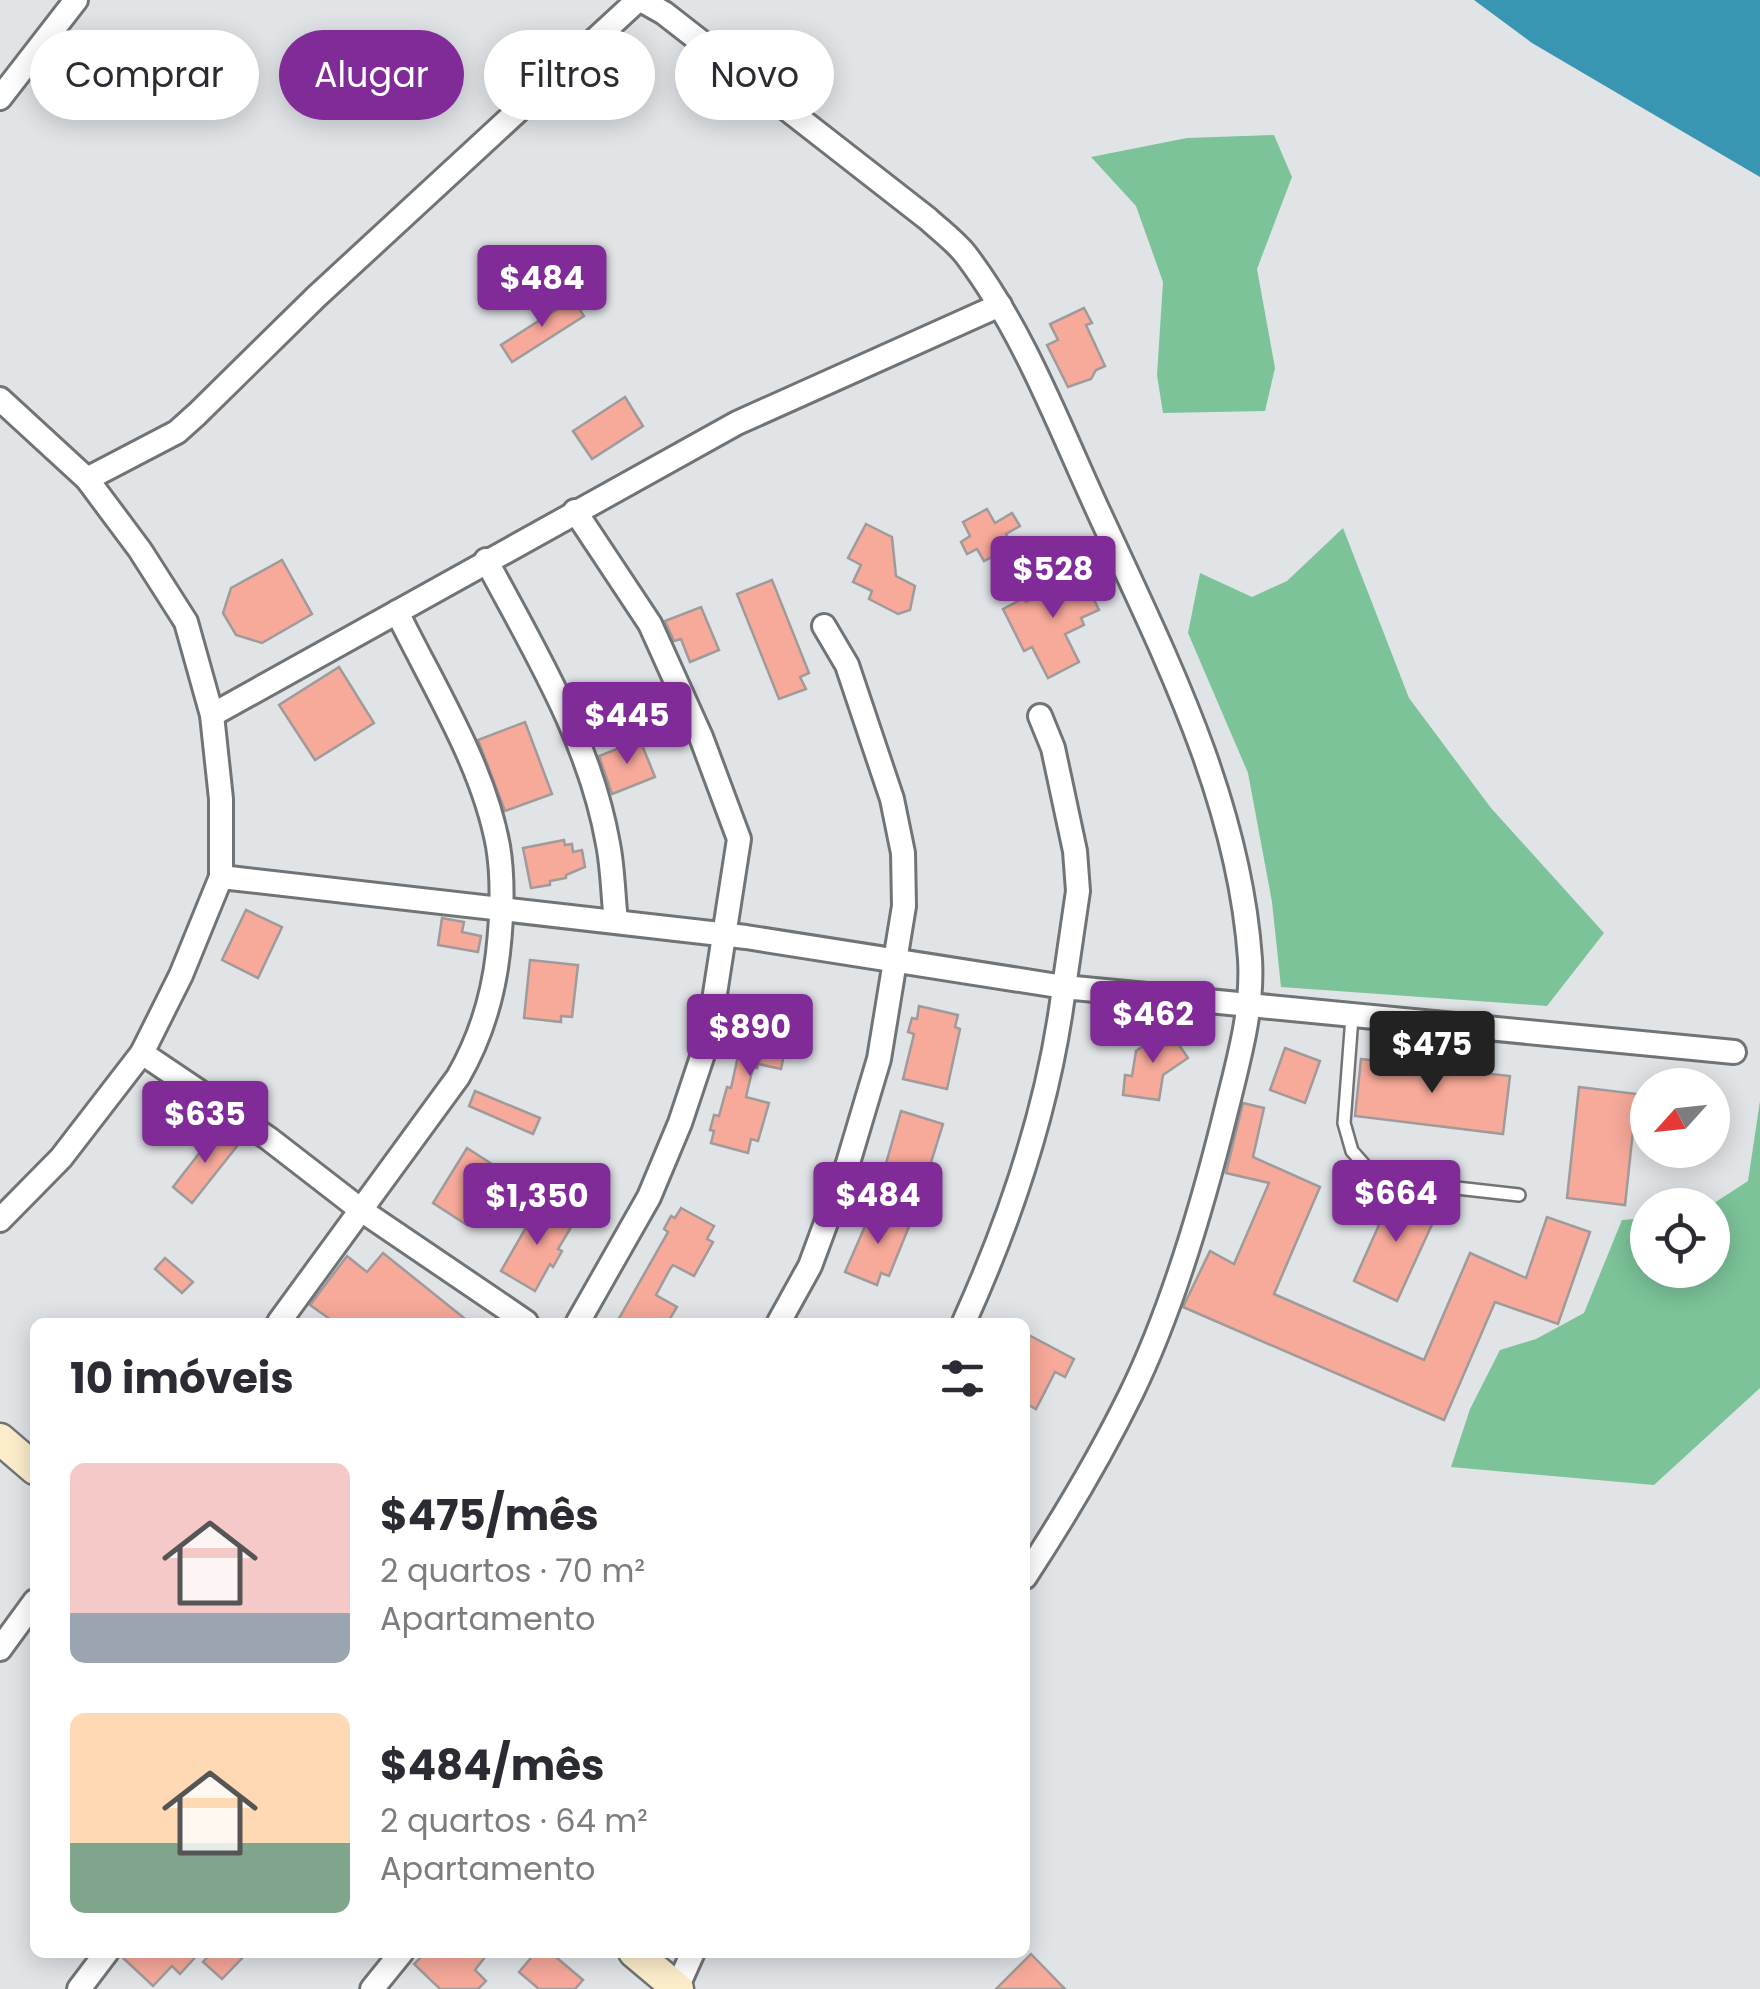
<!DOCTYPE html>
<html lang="pt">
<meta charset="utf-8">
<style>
:root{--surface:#fff;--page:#f2f2f3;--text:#2b2b33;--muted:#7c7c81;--accent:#812b99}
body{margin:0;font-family:Poppins,sans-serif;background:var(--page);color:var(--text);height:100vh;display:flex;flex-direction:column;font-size:38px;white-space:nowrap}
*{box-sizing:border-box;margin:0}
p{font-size:32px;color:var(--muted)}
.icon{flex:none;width:55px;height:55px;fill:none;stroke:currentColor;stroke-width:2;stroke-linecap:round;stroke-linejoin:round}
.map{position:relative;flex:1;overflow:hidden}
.drawer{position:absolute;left:30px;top:1318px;width:1000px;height:640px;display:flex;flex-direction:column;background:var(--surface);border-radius:15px;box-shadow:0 5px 25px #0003}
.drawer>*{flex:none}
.hud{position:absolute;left:30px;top:30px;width:1000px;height:90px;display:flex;gap:20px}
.needle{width:65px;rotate:243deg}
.tools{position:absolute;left:1630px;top:1068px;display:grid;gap:20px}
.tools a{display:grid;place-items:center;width:100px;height:100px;border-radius:50%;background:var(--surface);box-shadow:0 5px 25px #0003;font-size:50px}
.price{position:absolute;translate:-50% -85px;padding:0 22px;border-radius:10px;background:var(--accent);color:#fff;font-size:32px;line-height:65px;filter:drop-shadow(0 2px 5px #0008)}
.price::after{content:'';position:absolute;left:50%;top:60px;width:30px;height:22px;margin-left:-15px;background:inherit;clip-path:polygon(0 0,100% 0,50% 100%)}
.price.active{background:#222;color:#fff}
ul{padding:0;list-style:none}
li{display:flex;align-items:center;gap:30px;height:250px;padding:0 40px}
li span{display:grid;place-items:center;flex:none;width:280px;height:200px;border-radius:15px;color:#555}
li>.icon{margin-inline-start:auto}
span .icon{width:120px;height:120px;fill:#fffc;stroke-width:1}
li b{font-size:42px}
h2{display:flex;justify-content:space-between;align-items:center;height:120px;padding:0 40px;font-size:42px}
.chip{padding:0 35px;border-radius:45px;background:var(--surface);box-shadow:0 5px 25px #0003;font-size:35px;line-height:90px}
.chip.active{background:var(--accent);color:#fff}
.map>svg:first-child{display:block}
.green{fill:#7cc399}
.water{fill:#3996b2}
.building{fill:#f7a99a;stroke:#9f9b9a;stroke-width:2.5}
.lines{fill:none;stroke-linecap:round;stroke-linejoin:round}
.lane-casing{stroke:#717476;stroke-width:16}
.street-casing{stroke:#717476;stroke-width:28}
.secondary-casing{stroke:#717476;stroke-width:35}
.lane{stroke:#fff;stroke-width:11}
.street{stroke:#fff;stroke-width:22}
.secondary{stroke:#fdeecb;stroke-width:30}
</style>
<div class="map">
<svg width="1760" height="1989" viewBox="0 0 1760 1989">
<rect width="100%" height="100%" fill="#e1e4e7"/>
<!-- green -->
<g class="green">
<path d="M1274 135 1292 177 1257 269 1275 368 1265 411 1163 413 1157 375 1163 282 1136 206 1091 157 1187 138Z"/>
<path d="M1343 528 1409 698 1491 808 1604 933 1547 1006 1281 987 1272 902 1248 773 1188 633 1200 573 1252 597 1287 581Z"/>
<path d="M1760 1101V1388L1654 1485 1451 1467 1470 1409 1500 1350 1536 1339 1584 1313 1622 1220 1647 1218 1648 1270H1712L1711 1205 1748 1181Z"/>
</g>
<!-- water -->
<path class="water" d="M1474 0H1760V177L1532 43Z"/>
<!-- building -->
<g class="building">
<path d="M573 299 584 316 512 362 501 345Z"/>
<path d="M1084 308 1092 323 1086 325 1105 366 1096 370 1091 379 1068 387 1047 345 1058 340 1050 324Z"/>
<path d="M625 397 643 426 592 459 573 431Z"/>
<path d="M987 509 995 523 1012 513 1020 526 1006 534 1022 563 1003 574 994 556 984 561 977 549 967 554 961 542 970 536 963 522Z"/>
<path d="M866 524 892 537 896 576 915 586 910 610 898 614 869 599 872 591 853 582 861 565 848 558Z"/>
<path d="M282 560 312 614 262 643 236 635 223 613 231 588Z"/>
<path d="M1078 567 1099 610 1081 618 1084 625 1065 634 1079 662 1048 678 1032 647 1024 651 1003 609 1024 598 1026 602 1058 586 1054 579Z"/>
<path d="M772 580 809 673 800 677 806 689 779 699 737 594Z"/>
<path d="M701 607 719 650 690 662 681 639 674 641 665 621Z"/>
<path d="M339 667 374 723 315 760 279 705Z"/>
<path d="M525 722 552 794 505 811 478 740Z"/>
<path d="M640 740 655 777 612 794 599 756Z"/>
<path d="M564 840 565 845 572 844 573 852 582 850 585 867 566 875V878L550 881V885L531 888 523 848Z"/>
<path d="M246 910 282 927 258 978 222 960Z"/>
<path d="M442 918 464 922 462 932 481 936 478 952 438 945Z"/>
<path d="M530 960 578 965 572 1017 561 1016V1022L524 1018Z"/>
<path d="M749 1006 786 1014 783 1029 789 1030 781 1069 758 1064 757 1068 753 1067 746 1097 769 1103 758 1141 751 1139 748 1153 711 1143 714 1131 710 1130 714 1115 719 1116 727 1087 731 1088 743 1033 738 1032 742 1017 746 1018Z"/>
<path d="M919 1006 958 1015 955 1027 960 1029 947 1089 903 1079 914 1034 908 1032 912 1018 917 1019Z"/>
<path d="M1168 1029 1188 1058 1163 1075 1159 1100 1123 1095 1125 1075 1132 1076 1136 1051Z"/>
<path d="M1285 1048 1320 1061 1305 1103 1270 1090Z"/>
<path d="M1361 1059 1510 1076 1503 1134 1355 1116Z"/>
<path d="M1579 1087 1637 1094 1625 1205 1567 1198Z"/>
<path d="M475 1091 540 1118 533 1134 469 1106Z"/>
<path d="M1243 1103 1264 1108 1253 1157 1320 1187 1274 1294 1424 1360 1470 1253 1526 1278 1547 1217 1590 1232 1558 1324 1495 1302 1444 1420 1183 1307 1210 1251 1234 1264 1269 1183 1226 1173Z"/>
<path d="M901 1111 943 1124 927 1175 919 1173 916 1184 883 1174Z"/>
<path d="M218 1129 238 1145 192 1203 173 1187Z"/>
<path d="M467 1148 501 1170 467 1225 433 1203Z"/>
<path d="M1395 1189 1439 1209 1397 1301 1354 1281Z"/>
<path d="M539 1205 573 1224 558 1249 562 1251 553 1267 550 1264 535 1291 501 1271Z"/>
<path d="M681 1208 714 1226 707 1239 713 1242 694 1276 673 1265 670 1269 656 1295 677 1307 668 1322H617L668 1232 664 1229 671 1216 675 1218Z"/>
<path d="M873 1208 910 1224 889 1276 881 1273 877 1285 845 1272Z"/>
<path d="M383 1253 469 1322H334L310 1305 347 1256 367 1272Z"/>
<path d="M165 1258 193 1282 182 1293 155 1269Z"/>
<path d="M1025 1333 1074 1359 1065 1377 1055 1372 1036 1409 1025 1403Z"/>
<path d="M122 1952H200L180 1974 172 1966 153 1986 121 1956Z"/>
<path d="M212 1952H248L222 1979 203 1962Z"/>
<path d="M426 1952H489L475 1970 486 1981 478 1989H440L414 1964Z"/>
<path d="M536 1952H550L583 1980 575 1989H539L519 1972Z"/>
<path d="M1031 1954 1065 1989H996Z"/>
</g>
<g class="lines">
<!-- lane casing -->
<g class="lane-casing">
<path id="lane" d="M1352 1017 1344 1123 1352 1151 1368 1169 1403 1182 1519 1195"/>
</g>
<!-- street casing -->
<g class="street-casing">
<g id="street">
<path d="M641 0 664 13 928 219C941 231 956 242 966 255 1025 333 1060 429 1101 517 1166 658 1239 801 1250 959 1253 1010 1239 1058 1227 1107 1204 1201 1173 1308 1131 1394 1100 1457 1063 1519 1025 1577"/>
<path d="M0 98 76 0"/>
<path d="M0 399 87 479 140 550 186 622 212 715 221 799V877L181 975 142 1053 61 1158 0 1220"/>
<path d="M87 479 177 432 197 414 316 297 638 0"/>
<path d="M575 511 650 624 701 737 739 839 708 1039 680 1123 649 1197 578 1322"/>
<path d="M486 560C534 650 590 741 608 844 613 869 613 896 616 921"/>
<path d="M212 715 737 423 1000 305"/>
<path d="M221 877 746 937 1064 987 1078 891 1075 851 1053 748 1040 716"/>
<path d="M142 1053 268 1138 361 1210 526 1322"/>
<path d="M279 1322 458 1077C480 1039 493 997 498 953 502 917 504 882 498 846 483 764 433 686 397 612"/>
<path d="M779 1322 810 1266 848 1163 879 1059 904 906 903 853 892 799 847 665 824 626"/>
<path d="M964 1322C1012 1216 1050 1103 1064 987L1734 1052"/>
<path d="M0 1649 35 1601"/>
<path d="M677 1988 693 1952"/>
<path d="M79 1989 107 1952"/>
<path d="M372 1989 402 1952"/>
</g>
</g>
<!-- secondary casing -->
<g class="secondary-casing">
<g id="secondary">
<path d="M0 1439 35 1469"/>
<path d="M634 1952 678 1989"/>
</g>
</g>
<!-- lane -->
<use href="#lane" class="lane"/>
<!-- street -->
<use href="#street" class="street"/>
<!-- secondary -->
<use href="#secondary" class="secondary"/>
</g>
</svg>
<div class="tools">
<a><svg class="needle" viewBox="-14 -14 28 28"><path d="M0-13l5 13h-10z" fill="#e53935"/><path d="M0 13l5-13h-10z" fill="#7c7c81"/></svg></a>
<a><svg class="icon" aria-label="locate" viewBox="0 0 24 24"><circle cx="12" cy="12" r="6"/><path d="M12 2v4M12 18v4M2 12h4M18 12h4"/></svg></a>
</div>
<b class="price" style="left:542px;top:330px">$484</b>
<b class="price" style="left:1053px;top:621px">$528</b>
<b class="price" style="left:627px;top:767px">$445</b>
<b class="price" style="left:1153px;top:1066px">$462</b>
<b class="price" style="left:750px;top:1079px">$890</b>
<b class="price active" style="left:1432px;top:1096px">$475</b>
<b class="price" style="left:205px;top:1166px">$635</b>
<b class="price" style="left:1396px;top:1245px">$664</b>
<b class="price" style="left:878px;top:1247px">$484</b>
<b class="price" style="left:537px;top:1248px">$1,350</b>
<div class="hud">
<a class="chip">Comprar</a>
<a class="chip active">Alugar</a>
<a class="chip">Filtros</a>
<a class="chip">Novo</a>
</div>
<section class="drawer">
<h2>10 imóveis<svg class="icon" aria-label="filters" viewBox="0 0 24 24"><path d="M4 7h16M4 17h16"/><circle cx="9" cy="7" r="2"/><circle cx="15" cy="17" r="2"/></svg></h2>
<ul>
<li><span style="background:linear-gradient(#f6c9c9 75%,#9aa5b1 0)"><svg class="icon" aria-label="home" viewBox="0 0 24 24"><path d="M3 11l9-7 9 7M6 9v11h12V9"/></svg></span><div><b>$475/mês</b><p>2 quartos · 70 m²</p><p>Apartamento</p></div></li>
<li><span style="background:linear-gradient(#ffd9b3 65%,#7fa58c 0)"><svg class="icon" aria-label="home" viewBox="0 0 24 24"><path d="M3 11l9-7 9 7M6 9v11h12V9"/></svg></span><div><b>$484/mês</b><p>2 quartos · 64 m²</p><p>Apartamento</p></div></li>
</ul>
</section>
</div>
